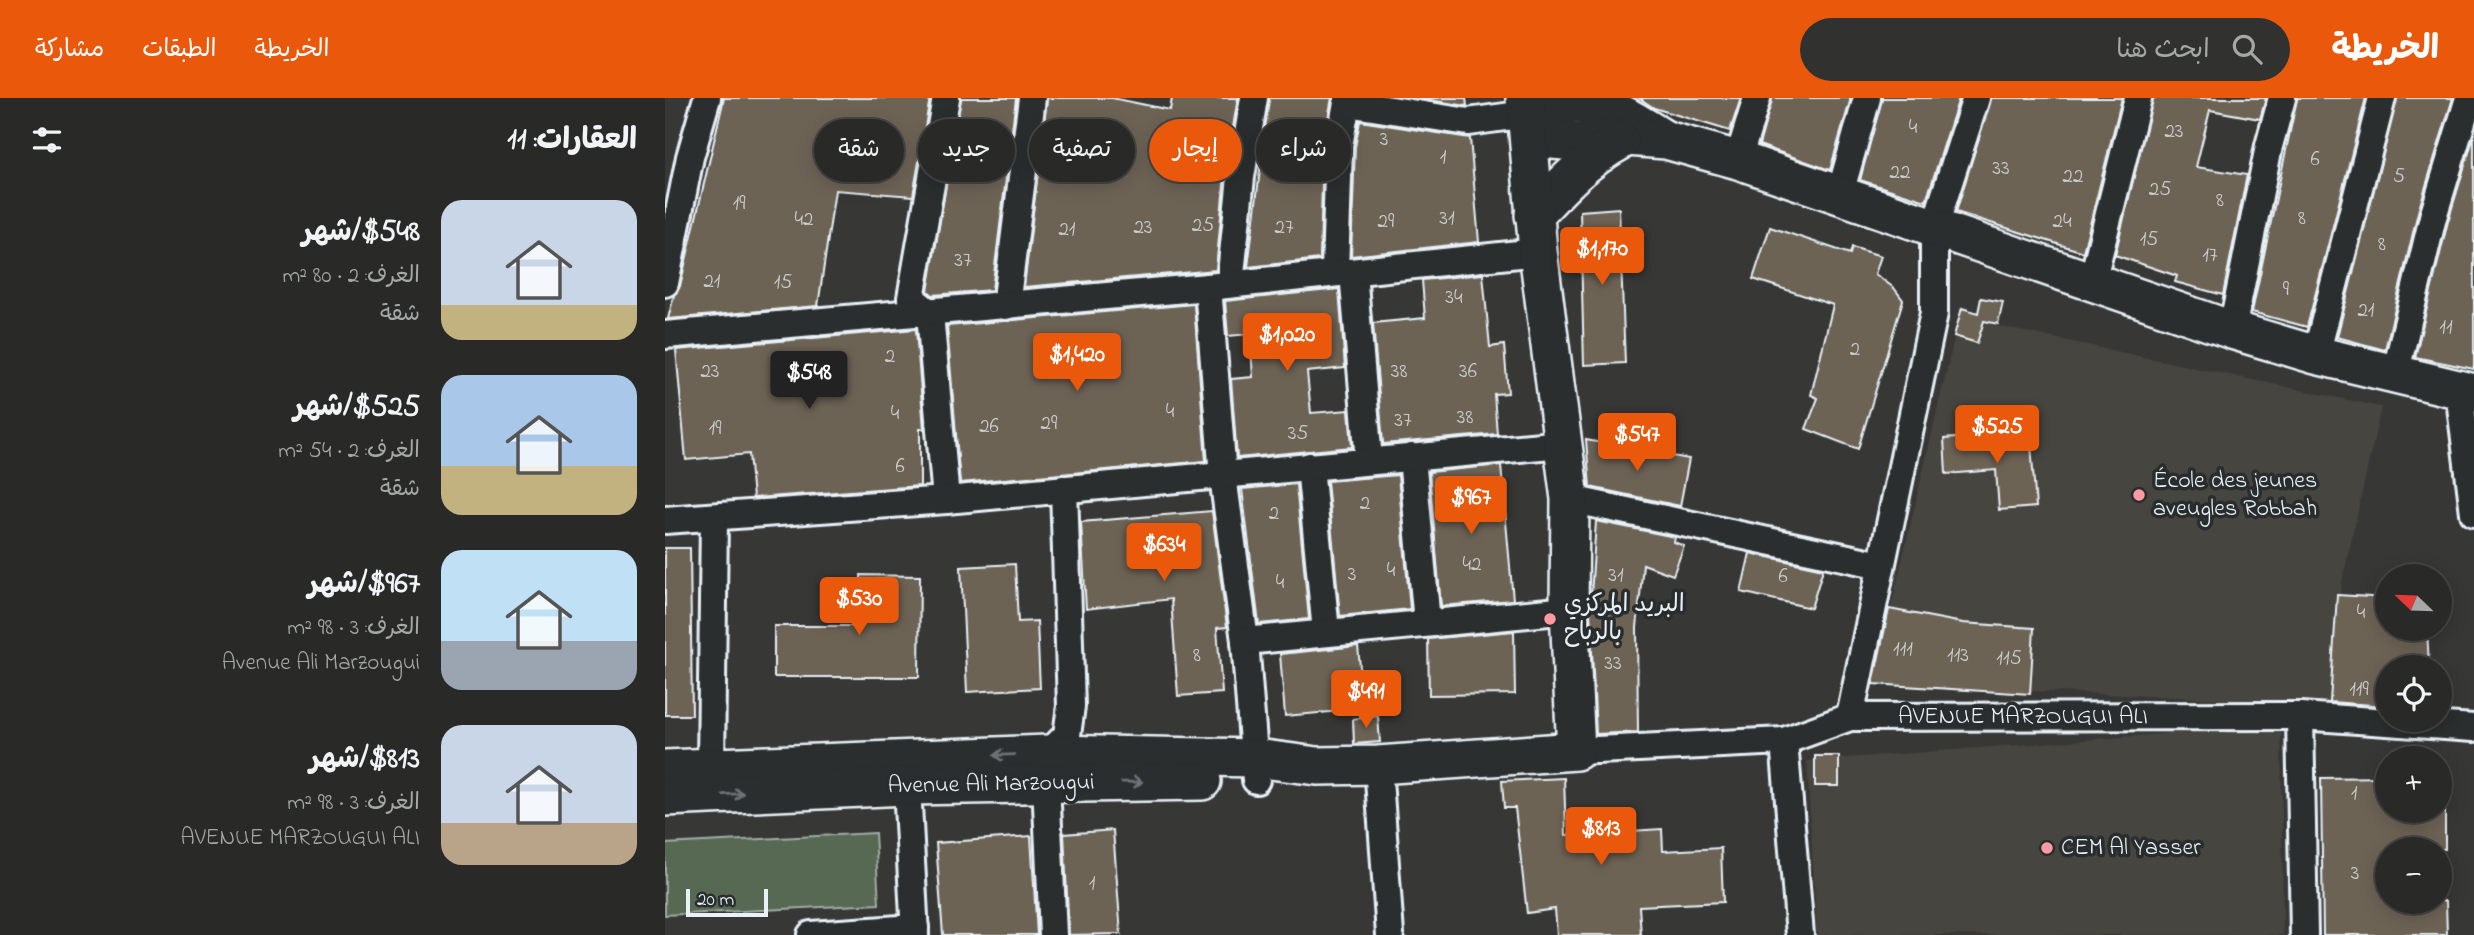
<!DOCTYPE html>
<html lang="ar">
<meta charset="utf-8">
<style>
:root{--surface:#292a28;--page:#313230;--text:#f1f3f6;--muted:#a5a7a8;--line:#454645;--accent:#ea580c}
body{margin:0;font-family:"Indie Flower","Playpen Sans Arabic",sans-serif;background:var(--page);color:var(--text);direction:rtl;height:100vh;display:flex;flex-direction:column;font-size:26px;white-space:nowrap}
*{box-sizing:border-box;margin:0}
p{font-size:23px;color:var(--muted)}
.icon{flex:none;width:38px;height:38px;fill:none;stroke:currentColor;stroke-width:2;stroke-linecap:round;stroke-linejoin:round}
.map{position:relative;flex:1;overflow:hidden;direction:ltr}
.sheet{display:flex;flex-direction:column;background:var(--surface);width:665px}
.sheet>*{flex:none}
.top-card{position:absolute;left:21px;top:21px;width:665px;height:63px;direction:rtl;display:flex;gap:14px}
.needle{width:46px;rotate:293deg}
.fabs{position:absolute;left:1710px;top:466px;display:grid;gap:14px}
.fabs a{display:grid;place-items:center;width:77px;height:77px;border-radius:50%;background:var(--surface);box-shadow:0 4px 18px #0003,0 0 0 2px var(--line);font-size:35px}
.scale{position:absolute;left:21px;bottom:18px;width:82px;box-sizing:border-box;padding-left:7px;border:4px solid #e8f1f8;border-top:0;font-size:19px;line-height:24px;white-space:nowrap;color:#e8f1f8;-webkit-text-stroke:5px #2a2d2e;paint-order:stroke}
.price{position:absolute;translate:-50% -60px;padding:0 16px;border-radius:7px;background:var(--accent);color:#fff;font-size:23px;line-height:46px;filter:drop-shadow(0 2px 4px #0008)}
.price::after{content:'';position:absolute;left:50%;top:42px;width:21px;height:16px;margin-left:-10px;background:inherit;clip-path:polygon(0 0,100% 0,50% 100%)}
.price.on{background:#222;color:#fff}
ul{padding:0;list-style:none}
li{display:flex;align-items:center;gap:21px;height:175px;padding:0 28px}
li span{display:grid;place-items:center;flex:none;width:196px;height:140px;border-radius:21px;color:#555}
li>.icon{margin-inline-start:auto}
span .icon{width:84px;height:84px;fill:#fffc;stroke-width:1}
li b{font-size:30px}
h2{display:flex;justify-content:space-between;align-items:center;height:84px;padding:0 28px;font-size:30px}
.tag{padding:0 24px;border-radius:32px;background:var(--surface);box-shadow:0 4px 18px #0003,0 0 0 2px var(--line);font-size:24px;line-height:63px}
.tag.on{background:var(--accent);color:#fff}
header{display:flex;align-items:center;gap:42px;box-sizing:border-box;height:98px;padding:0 35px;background:var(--accent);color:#fff}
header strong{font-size:33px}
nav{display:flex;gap:38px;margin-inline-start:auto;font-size:24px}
.search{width:490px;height:63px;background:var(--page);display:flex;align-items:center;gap:18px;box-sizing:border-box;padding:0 24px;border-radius:38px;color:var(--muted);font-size:26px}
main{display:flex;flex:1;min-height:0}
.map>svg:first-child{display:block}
.built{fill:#47453f}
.green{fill:#586953;stroke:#a0ada6;stroke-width:2}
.building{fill:#6d6454;stroke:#e8f1f8;stroke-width:2}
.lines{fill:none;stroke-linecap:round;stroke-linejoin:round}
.street-casing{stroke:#e8f1f8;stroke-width:32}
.secondary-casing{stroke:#e8f1f8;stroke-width:42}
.street{stroke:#2a2d2e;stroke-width:26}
.secondary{stroke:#2a2d2e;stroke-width:37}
.oneway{stroke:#6c7275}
.poi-dot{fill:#ff9aa2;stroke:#2a2d2e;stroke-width:2.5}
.labels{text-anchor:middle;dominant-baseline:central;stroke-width:7;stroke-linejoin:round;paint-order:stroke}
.number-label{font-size:21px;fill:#c9cecf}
.poi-label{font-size:24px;fill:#e8f1f8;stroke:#2a2d2e;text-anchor:start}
.street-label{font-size:24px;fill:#e8f1f8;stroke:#2a2d2e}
</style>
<header>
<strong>الخريطة</strong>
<div class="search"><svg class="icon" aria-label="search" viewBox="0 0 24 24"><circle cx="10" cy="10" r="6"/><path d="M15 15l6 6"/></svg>ابحث هنا</div>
<nav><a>الخريطة</a><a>الطبقات</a><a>مشاركة</a></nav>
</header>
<main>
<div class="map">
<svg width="1809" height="837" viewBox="0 0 1809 837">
<rect width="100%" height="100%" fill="#373836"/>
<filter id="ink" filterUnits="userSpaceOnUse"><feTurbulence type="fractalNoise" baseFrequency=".0143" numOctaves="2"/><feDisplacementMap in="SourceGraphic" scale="14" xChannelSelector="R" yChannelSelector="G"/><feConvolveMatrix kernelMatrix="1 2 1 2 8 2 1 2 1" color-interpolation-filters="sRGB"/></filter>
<g filter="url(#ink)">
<!-- built -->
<g class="built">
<path d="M1294 220 1716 309 1677 484 1664 606 1208 586Z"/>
<path d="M1616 627 1618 837H1152L1142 663Z"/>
</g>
<!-- green -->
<path class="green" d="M210 735 214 806 0 817V746Z"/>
<!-- building -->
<g class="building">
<path d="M59 0H265L248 98 170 92 153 208 3 221 9 197 15 188Z"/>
<path d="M296 0H351L327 192 268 197 263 193Z"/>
<path d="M382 0H447L505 12 507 0H573L560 76 551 172 359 189Z"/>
<path d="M604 0H667L658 46 655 161 583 169Z"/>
<path d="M752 0H801L802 8Z"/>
<path d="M974 0H1076L1065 33 989 10Z"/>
<path d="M1107 0H1186L1165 72 1094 47Z"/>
<path d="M1217 0H1294L1261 103 1195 82Z"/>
<path d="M1326 0H1457L1418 154 1291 114Z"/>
<path d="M1488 0H1601L1595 21 1545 12 1531 69 1582 77 1558 197 1510 184 1512 178 1450 157Z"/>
<path d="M1632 0H1701L1642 229 1587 214Z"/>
<path d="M1732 0H1788L1753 114 1720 252 1672 239Z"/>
<path d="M695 23 805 40 814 144 686 158 690 49Z"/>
<path d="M1809 38V271L1750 259 1783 123Z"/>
<path d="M954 110 960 265 919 267 915 113Z"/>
<path d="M1105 129 1185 156 1187 149 1216 158 1210 176 1229 190 1238 202 1193 351 1141 331 1153 300 1146 297 1168 207 1088 181Z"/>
<path d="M818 176 825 249 839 247 843 295 829 296 832 336 718 346 708 225 760 220 757 182Z"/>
<path d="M674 191 680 270 642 274 646 315 684 312 687 349 572 360 566 281 588 279 585 236 563 238 560 203Z"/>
<path d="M1316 200 1338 204 1333 226 1319 223 1312 245 1289 238 1297 210 1313 215Z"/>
<path d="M529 206 541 363 295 385 282 228Z"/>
<path d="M251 231 259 331H255V388L88 400 84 356 21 362 11 252Z"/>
<path d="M1365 334 1371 409 1334 412 1331 372 1281 376 1279 341Z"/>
<path d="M921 342 1024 361 1015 408 925 389Z"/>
<path d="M836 367 848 502 776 508 764 374Z"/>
<path d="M733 377 745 511 675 518 662 383Z"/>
<path d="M631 386 644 521 594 526 577 391Z"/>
<path d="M547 413 562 529 552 530 557 595 513 598 506 501 421 511 416 424Z"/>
<path d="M931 423 1010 439 1009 444 1019 448 1008 477 978 466 972 530 973 634 931 636 925 512Z"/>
<path d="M0 450H25L27 617H0Z"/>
<path d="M1085 455 1158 471 1146 510 1076 494Z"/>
<path d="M350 466 353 524 372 523 375 590 302 594 296 469Z"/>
<path d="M196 477 255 478 254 579H109V528H196Z"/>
<path d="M1672 497 1722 500V530H1762L1764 569H1722V608L1665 604Z"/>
<path d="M1224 511 1298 525 1369 530 1365 596 1208 586Z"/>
<path d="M849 533 850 596 764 597 763 541Z"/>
<path d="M693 548 699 611 620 618 615 556Z"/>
<path d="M713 618 715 644 689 646 688 621Z"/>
<rect x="1150" y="658" width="24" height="30"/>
<path d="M1722 679V712H1780V751H1722V803H1781L1782 837H1658L1656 680Z"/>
<path d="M899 680 901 737 997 731 998 753 1056 750 1058 804 974 808 976 837H892L890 811 862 815 850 710H839L837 683Z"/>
<path d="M448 732 456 836 404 837 399 736Z"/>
<path d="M366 738 372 837H278L271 745Z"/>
</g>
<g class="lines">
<!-- street casing -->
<g class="street-casing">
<g id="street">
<path d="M281 0 246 200 265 215 281 402"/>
<path d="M1073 62 1092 0"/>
<path d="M1174 99 1202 0"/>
<path d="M670 174 674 47 682 5 803 24 862 16"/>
<path d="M688 174 704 363"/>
<path d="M1427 184 1473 0"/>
<path d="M0 185 25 59 42 0"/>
<path d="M565 186 576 79 589 0"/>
<path d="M543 189 558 378 580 543 591 682"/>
<path d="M341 208 367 0"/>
<path d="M1567 232 1604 48 1617 0"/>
<path d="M0 237 543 189 873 154"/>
<path d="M1651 257 1717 0"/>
<path d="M1730 277 1768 119 1804 0"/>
<path d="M1794 292 1809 415"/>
<path d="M747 359 762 525"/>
<path d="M645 368 661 534"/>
<path d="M905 401 1216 467"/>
<path d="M0 422 281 402 898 346"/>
<path d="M580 543 904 512"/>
<path d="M1635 618 1639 837"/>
<path d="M1185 619 1269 215V131L1311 0"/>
<path d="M1119 643 1135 837"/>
<path d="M911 653 1119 643 1185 619 1635 618 1809 630"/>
<path d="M713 667 725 837"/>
<path d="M46 668 49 420"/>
<path d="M242 688 250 837"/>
<path d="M146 837 250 830"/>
<path d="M388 837 381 685 383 656 402 637 406 608 399 391"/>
</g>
</g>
<!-- secondary casing -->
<g class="secondary-casing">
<g id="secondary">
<path d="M862 16C934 0 936 2 997 40"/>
<path d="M865 40 911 44 962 39 1001 42 1073 62 1567 232 1651 257 1809 295"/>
<path d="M869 117C896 88 920 62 955 43"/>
<path d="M0 671 383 656 591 660 652 668 713 667 911 653 904 512 905 401 873 154 860 0"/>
<path d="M0 699 242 688 537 683"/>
</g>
</g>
<!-- street -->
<use href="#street" class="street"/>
<!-- secondary -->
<use href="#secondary" class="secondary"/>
</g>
<!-- one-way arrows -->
<defs><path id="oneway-shaft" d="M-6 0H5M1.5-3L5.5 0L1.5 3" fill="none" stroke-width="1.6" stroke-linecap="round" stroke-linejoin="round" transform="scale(1.75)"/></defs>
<g class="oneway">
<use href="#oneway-shaft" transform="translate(339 657) rotate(178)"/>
<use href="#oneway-shaft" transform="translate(467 684) rotate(-1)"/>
<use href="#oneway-shaft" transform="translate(68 696) rotate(-3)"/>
</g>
</g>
<!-- markers -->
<g class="poi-dot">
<circle cx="1474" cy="397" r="7"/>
<circle cx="885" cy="521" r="7"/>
<circle cx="1382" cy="750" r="7"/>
</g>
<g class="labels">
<!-- number labels -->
<g class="number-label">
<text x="1248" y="30">4</text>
<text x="1509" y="34">23</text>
<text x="719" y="42">3</text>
<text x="778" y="60">1</text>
<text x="1650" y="62">6</text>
<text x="1336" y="71">33</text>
<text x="1235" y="75">22</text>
<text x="1408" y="79">22</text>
<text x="1734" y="79">5</text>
<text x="1495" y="92">25</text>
<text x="1555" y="103">8</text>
<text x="74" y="106">19</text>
<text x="782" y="121">31</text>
<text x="1637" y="121">8</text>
<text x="139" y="122">42</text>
<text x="721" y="124">29</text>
<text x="1397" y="124">24</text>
<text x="538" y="128">25</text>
<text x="478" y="130">23</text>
<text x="619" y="130">27</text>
<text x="402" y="132">21</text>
<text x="1484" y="142">15</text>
<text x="1717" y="147">8</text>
<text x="1545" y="158">17</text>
<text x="298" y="163">37</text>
<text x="47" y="184">21</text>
<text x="118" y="185">15</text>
<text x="1621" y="192">9</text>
<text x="789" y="200">34</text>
<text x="1701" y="213">21</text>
<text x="1781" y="230">11</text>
<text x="1190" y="252">2</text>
<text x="225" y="259">2</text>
<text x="45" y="274">23</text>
<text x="734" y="274">38</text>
<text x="803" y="274">36</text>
<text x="505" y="314">4</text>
<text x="230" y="316">4</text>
<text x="800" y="320">38</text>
<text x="738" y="323">37</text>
<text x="384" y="326">29</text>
<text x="324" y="329">26</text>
<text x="50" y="331">19</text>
<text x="633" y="336">35</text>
<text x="235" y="369">6</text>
<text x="700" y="406">2</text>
<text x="609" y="416">2</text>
<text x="807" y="467">42</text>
<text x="726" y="473">4</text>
<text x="687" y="477">3</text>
<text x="951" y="478">31</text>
<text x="1118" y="479">6</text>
<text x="615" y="485">4</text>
<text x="1696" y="515">4</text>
<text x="1238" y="552">111</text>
<text x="532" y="558">8</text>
<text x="1293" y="558">113</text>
<text x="1344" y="561">115</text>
<text x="948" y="566">33</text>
<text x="1694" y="592">119</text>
<text x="1689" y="696">1</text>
<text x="1690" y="776">3</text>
<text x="427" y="786">1</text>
</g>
<!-- poi labels -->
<g class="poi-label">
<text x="1488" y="383">École des jeunes<tspan x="1488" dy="28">aveugles Robbah</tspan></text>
<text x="899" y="507">البريد المركزي<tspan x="899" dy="28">بالرباح</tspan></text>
<text x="1396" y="750">CEM Al Yasser</text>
</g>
<!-- street labels -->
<g class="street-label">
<text x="1358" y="619">AVENUE MARZOUGUI ALI</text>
<text transform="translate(326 687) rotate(-1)">Avenue Ali Marzougui</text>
</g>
</g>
</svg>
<div class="fabs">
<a><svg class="needle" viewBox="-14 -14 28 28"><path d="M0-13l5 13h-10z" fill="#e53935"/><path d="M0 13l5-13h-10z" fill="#a5a7a8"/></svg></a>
<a><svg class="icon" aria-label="locate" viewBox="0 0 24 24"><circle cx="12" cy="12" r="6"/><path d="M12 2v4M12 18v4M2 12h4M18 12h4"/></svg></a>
<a>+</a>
<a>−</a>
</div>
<div class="scale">20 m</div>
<b class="price" style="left:937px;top:189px">$1,170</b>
<b class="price" style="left:622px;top:275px">$1,020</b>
<b class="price" style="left:412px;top:295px">$1,420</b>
<b class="price on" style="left:144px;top:313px">$548</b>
<b class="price" style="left:1332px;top:367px">$525</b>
<b class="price" style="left:972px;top:375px">$547</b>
<b class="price" style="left:806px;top:438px">$967</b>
<b class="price" style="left:499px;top:485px">$634</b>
<b class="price" style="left:194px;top:539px">$530</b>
<b class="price" style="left:701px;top:632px">$491</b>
<b class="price" style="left:936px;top:769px">$813</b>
<div class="top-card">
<a class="tag">شراء</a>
<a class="tag on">إيجار</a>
<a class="tag">تصفية</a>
<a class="tag">جديد</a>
<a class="tag">شقة</a>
</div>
</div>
<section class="sheet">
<h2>العقارات: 11<svg class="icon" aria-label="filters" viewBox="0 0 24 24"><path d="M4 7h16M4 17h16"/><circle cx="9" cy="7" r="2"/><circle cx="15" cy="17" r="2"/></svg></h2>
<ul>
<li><span style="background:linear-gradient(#c9d6e8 75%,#c2b280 0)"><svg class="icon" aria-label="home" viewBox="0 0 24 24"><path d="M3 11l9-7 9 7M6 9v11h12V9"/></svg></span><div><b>$548/شهر</b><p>الغرف: 2 · 80 m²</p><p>شقة</p></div></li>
<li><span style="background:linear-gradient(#a9c7e8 65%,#c2b280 0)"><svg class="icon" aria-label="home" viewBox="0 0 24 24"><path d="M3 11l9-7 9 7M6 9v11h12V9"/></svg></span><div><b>$525/شهر</b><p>الغرف: 2 · 54 m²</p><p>شقة</p></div></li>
<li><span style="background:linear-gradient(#bfe0f5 65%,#9aa5b1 0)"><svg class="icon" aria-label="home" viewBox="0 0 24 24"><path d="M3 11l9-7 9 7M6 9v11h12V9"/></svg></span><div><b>$967/شهر</b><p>الغرف: 3 · 98 m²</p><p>Avenue Ali Marzougui</p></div></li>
<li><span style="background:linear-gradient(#c9d6e8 70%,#b9a48a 0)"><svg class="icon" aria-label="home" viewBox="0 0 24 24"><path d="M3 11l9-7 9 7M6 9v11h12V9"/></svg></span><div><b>$813/شهر</b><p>الغرف: 3 · 98 m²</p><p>AVENUE MARZOUGUI ALI</p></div></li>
</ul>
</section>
</main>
